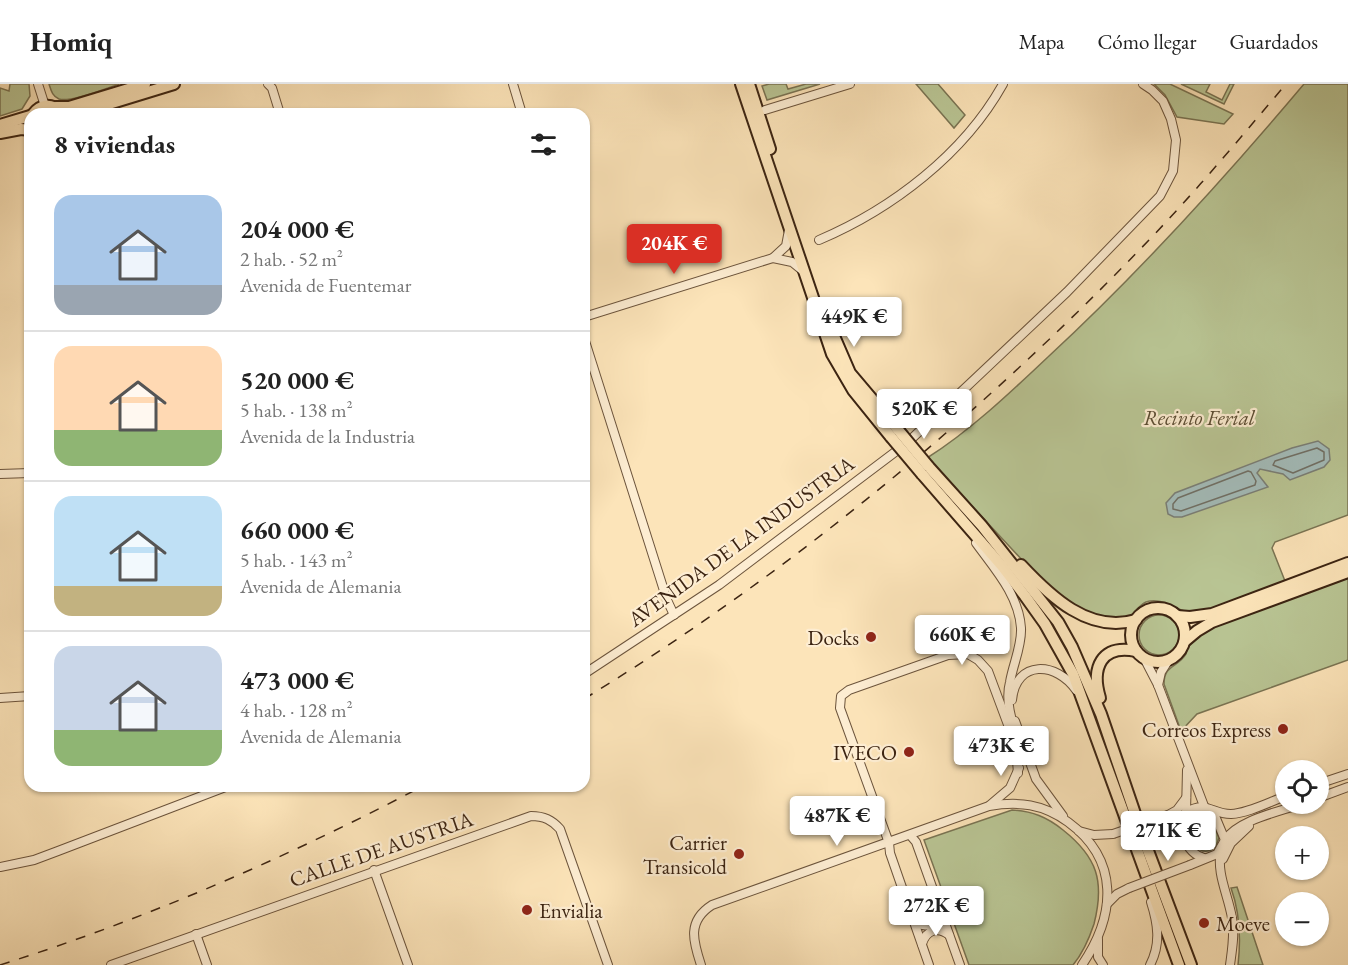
<!DOCTYPE html>
<html lang="es">
<meta charset="utf-8">
<style>
:root{--surface:#fff;--page:#f2f2f2;--text:#222;--muted:#767676;--line:#e0e0e0;--accent:#d93025}
body{margin:0;font-family:"EB Garamond",serif;background:var(--page);color:var(--text);height:100vh;display:flex;flex-direction:column;font-size:22px;white-space:nowrap}
*{box-sizing:border-box;margin:0}
p{font-size:20px;color:var(--muted)}
.icon{flex:none;width:33px;height:33px;fill:none;stroke:currentColor;stroke-width:2;stroke-linecap:round;stroke-linejoin:round}
.map{position:relative;flex:1;overflow:hidden}
.drawer{position:absolute;left:24px;top:24px;width:566px;height:684px;display:flex;flex-direction:column;background:var(--surface);border-radius:18px;box-shadow:0 2px 4px #0004}
.drawer>*{flex:none}
.controls{position:absolute;left:1275px;top:676px;display:grid;gap:12px}
.controls a{display:grid;place-items:center;width:54px;height:54px;border-radius:50%;background:var(--surface);box-shadow:0 2px 4px #0004;font-size:30px}
.price{position:absolute;translate:-50% -51px;padding:0 14px;border-radius:6px;background:#fff;color:#222;font-size:20px;line-height:39px;filter:drop-shadow(0 2px 3px #0008)}
.price::after{content:'';position:absolute;left:50%;top:36px;width:18px;height:14px;margin-left:-9px;background:inherit;clip-path:polygon(0 0,100% 0,50% 100%)}
.price.active{background:var(--accent);color:#fff}
ul{padding:0;list-style:none}
li{display:flex;align-items:center;gap:18px;height:150px;padding:0 30px}
li+li{border-top:2px solid var(--line)}
li span{display:grid;place-items:center;flex:none;width:168px;height:120px;border-radius:18px;color:#555}
li>.icon{margin-inline-start:auto}
span .icon{width:72px;height:72px;fill:#fffc;stroke-width:1}
li b{font-size:26px}
h2{display:flex;justify-content:space-between;align-items:center;height:72px;padding:0 30px;font-size:26px}
header{display:flex;align-items:center;gap:36px;box-sizing:border-box;height:84px;padding:0 30px;background:var(--surface);border-bottom:2px solid var(--line)}
header strong{font-size:28px}
nav{display:flex;gap:33px;margin-inline-start:auto;font-size:21px}
.map>svg:first-child{display:block}
.green{fill:#b9c594;stroke:#7a7453;stroke-width:1.5}
.water{fill:#a3bcba;stroke:#7a7f77;stroke-width:1.5}
.lines{fill:none;stroke-linecap:round;stroke-linejoin:round}
.shore{stroke:#707066;stroke-width:1.5}
.minor-casing{stroke:#6c543c;stroke-width:10}
.major-casing{stroke:#3c2412;stroke-width:14}
.minor{stroke:#fdedd2;stroke-width:8}
.major{stroke:#fce4b9;stroke-width:10}
.rail{stroke:#3c2412;stroke-width:1.5;stroke-dasharray:10 10;stroke-linecap:butt}
.minor-bridge-casing{stroke:#6c543c;stroke-width:10;stroke-linecap:butt}
.major-bridge-casing{stroke:#3c2412;stroke-width:14;stroke-linecap:butt}
.minor-bridge{stroke:#fdedd2;stroke-width:8}
.major-bridge{stroke:#fce4b9;stroke-width:10}
.poi-dot{fill:#8f2418;stroke:#fdedd2;stroke-width:2}
.labels{text-anchor:middle;dominant-baseline:central;stroke-width:4.5;stroke-linejoin:round;paint-order:stroke}
.park-label{font-size:21px;font-style:italic;fill:#5b4c32;stroke:#fdedd2}
.street-label{font-size:21px;fill:#3c2412;stroke:#fdedd2}
.poi-label{font-size:21px;fill:#3c2412;stroke:#fdedd2;text-anchor:end}
</style>
<header>
<strong>Homiq</strong>
<nav><a>Mapa</a><a>Cómo llegar</a><a>Guardados</a></nav>
</header>
<div class="map">
<svg width="1348" height="881" viewBox="0 0 1348 881">
<rect width="100%" height="100%" fill="#fce4b9"/>
<filter id="stains"><feTurbulence type="fractalNoise" baseFrequency=".00333" numOctaves="4"/><feColorMatrix values="0 0 0 0 .2 0 0 0 0 .09 0 0 0 0 .02 0 0 0 .5 -.17"/></filter>
<radialGradient id="worn" r=".72"><stop offset=".6" stop-color="#630" stop-opacity="0"/><stop offset="1" stop-color="#630" stop-opacity=".3"/></radialGradient>
<!-- green -->
<g class="green">
<path d="M10 0H29L30 12 22 25 0 32V4L9 7Z"/>
<path d="M49 0H119C107 4 70 19 59 15 52 12 51 6 49 0Z"/>
<path d="M769 0H786L788 5 806 0H820L767 16 762 2Z"/>
<path d="M916 0H938L965 31 954 44Z"/>
<path d="M1154 0H1170L1233 30 1224 40 1177 33 1165 11Z"/>
<path d="M1181 0H1210L1206 8 1222 16 1230 0H1234L1224 20Z"/>
<path d="M1304 0H1348V431L1275 458 1272 464 1285 497C1257 507 1228 521 1200 528 1181 533 1165 511 1146 518 1138 522 1135 529 1129 534H1106L1074 523 1038 493 927 374C970 347 1012 307 1049 272 1141 187 1224 95 1304 0Z"/>
<path d="M1348 493V576L1197 630 1181 647 1164 600C1164 580 1178 584 1186 570 1187 567 1187 563 1189 561 1193 554 1202 549 1208 545Z"/>
<circle cx="1159" cy="551" r="20"/>
<path d="M1012 726C1032 727 1047 733 1063 746 1097 773 1105 797 1094 840 1089 855 1083 869 1073 881H969L924 756Z"/>
<path d="M1196 729 1210 731 1219 754C1209 789 1169 745 1196 729Z"/>
<path d="M1237 803 1263 881H1238C1241 855 1240 829 1231 804Z"/>
</g>
<!-- water -->
<path class="water" d="M1318 357 1329 365 1330 376 1324 383 1290 396 1283 390 1260 385 1257 389 1268 403 1182 433H1174L1168 430 1166 419 1175 409 1292 364Z"/>
<g class="lines">
<!-- shore -->
<g class="shore">
<path d="M1317 364 1324 368V376L1293 389 1273 381 1275 377Z"/>
<path d="M1248 387 1251 388 1256 397 1255 401 1181 427 1173 425V420L1178 414Z"/>
</g>
<!-- minor casing -->
<g class="minor-casing">
<g id="minor">
<path d="M38 0 45 22"/>
<path d="M268 0 272 4 280 30"/>
<path d="M513 0 522 30"/>
<path d="M765 26 850 0"/>
<path d="M819 156C892 125 964 70 1003 0"/>
<path d="M773 174 792 178 803 187"/>
<path d="M584 233 773 174 786 162 789 146"/>
<path d="M584 254 667 516 674 531"/>
<path d="M0 390 30 389"/>
<path d="M976 459C994 484 1019 511 1021 544 1022 562 1013 580 1010 598 1006 613 1009 628 1014 643"/>
<path d="M1144 574 1158 601 1204 722"/>
<path d="M584 590 719 501 907 359 1067 208 1160 112 1173 87 1176 56 1171 35 1163 17 1152 6 1143 0"/>
<path d="M1158 601 1161 588 1168 577"/>
<path d="M0 614 30 612"/>
<path d="M1012 616C1016 575 1057 578 1076 606"/>
<path d="M1015 637 1036 695 1063 732"/>
<path d="M1318 700 1348 690"/>
<path d="M1318 714 1348 703"/>
<path d="M990 721 1010 704 1019 684"/>
<path d="M1186 728 1187 686"/>
<path d="M1168 731 1177 726 1186 714"/>
<path d="M1079 747 1094 751 1113 750"/>
<path d="M910 751 916 758 960 881"/>
<path d="M1225 756C1238 736 1278 728 1301 720"/>
<path d="M1221 765C1216 790 1228 810 1232 834 1235 849 1232 866 1230 881"/>
<path d="M1204 774C1186 769 1176 744 1186 728 1207 716 1211 730 1231 730 1249 729 1269 718 1286 712"/>
<path d="M1223 775 1231 759 1249 742"/>
<path d="M1190 781 1217 770 1225 756 1215 732 1211 726"/>
<path d="M0 783 34 776 58 767 228 702"/>
<path d="M374 786 408 881"/>
<path d="M1107 820 1117 810 1129 804"/>
<path d="M914 838C927 845 937 841 940 826"/>
<path d="M196 850 207 881"/>
<path d="M1098 855V873L1103 881"/>
<path d="M922 860C926 846 938 842 949 851"/>
<path d="M111 881 531 732C544 732 552 736 560 745L608 881"/>
<path d="M701 881C693 857 687 837 712 821L989 722C1019 717 1043 720 1068 738 1120 776 1116 831 1082 881"/>
<path d="M929 881 890 769 889 759 840 624 841 612 849 606 948 571 968 570 978 576 988 587 1010 646 1017 677 1018 689"/>
<path d="M1150 881C1161 860 1158 840 1151 818"/>
</g>
</g>
<!-- major casing -->
<g class="major-casing">
<g id="major">
<path d="M741 0 832 270 853 306 891 353"/>
<path d="M749 0 770 65"/>
<path d="M56 23H69L145 0"/>
<path d="M33 30C41 20 51 19 60 27"/>
<path d="M76 30 174 0"/>
<path d="M0 41 30 32"/>
<path d="M0 49 21 45 30 46"/>
<path d="M831 245 850 289 899 347"/>
<path d="M928 382 982 442 1058 538 1072 563 1101 630 1144 756 1191 881"/>
<path d="M922 390 1002 482 1025 512 1045 540 1073 590 1179 881"/>
<path d="M1021 481C1050 512 1089 550 1136 536"/>
<circle cx="1158" cy="551" r="27"/>
<path d="M1177 532 1190 533 1212 530 1348 479"/>
<path d="M1185 557 1197 547 1212 538 1348 488"/>
<path d="M1100 614C1091 584 1101 560 1136 567"/>
</g>
</g>
<!-- minor -->
<use href="#minor" class="minor"/>
<!-- major -->
<use href="#major" class="major"/>
<!-- rail -->
<g class="rail">
<path d="M584 615C791 488 981 331 1149 156 1197 106 1241 53 1286 0"/>
<path d="M0 881C146 835 288 773 423 702"/>
</g>
<!-- minor-bridge casing -->
<g class="minor-bridge-casing">
<g id="minor-bridge">
<path d="M1113 750 1168 731"/>
<path d="M1129 804 1190 781"/>
</g>
</g>
<!-- major-bridge casing -->
<g class="major-bridge-casing">
<g id="major-bridge">
<path d="M899 347 928 382"/>
<path d="M891 353 922 390"/>
</g>
</g>
<!-- minor-bridge -->
<use href="#minor-bridge" class="minor-bridge"/>
<!-- major-bridge -->
<use href="#major-bridge" class="major-bridge"/>
</g>
<!-- markers -->
<g class="poi-dot">
<circle cx="871" cy="553" r="6"/>
<circle cx="1283" cy="645" r="6"/>
<circle cx="909" cy="668" r="6"/>
<circle cx="739" cy="770" r="6"/>
<circle cx="527" cy="826" r="6"/>
<circle cx="1204" cy="839" r="6"/>
</g>
<g class="labels">
<!-- park labels -->
<g class="park-label">
<text x="1199" y="333">Recinto Ferial</text>
</g>
<!-- street labels -->
<g class="street-label">
<text transform="translate(741 457) rotate(-36)">AVENIDA DE LA INDUSTRIA</text>
<text transform="translate(381 765) rotate(-19)">CALLE DE AUSTRIA</text>
</g>
<!-- poi labels -->
<g class="poi-label">
<text x="859" y="553">Docks</text>
<text x="1271" y="645">Correos Express</text>
<text x="897" y="668">IVECO</text>
<text x="727" y="758">Carrier<tspan x="727" dy="24">Transicold</tspan></text>
<text x="539" y="826" text-anchor="start">Envialia</text>
<text x="1216" y="839" text-anchor="start">Moeve</text>
</g>
</g>
<rect width="100%" height="100%" filter="url(#stains)"/>
<rect width="100%" height="100%" fill="url(#worn)"/>
</svg>
<div class="controls">
<a><svg class="icon" aria-label="locate" viewBox="0 0 24 24"><circle cx="12" cy="12" r="6"/><path d="M12 2v4M12 18v4M2 12h4M18 12h4"/></svg></a>
<a>+</a>
<a>−</a>
</div>
<b class="price active" style="left:674px;top:191px">204K €</b>
<b class="price" style="left:854px;top:264px">449K €</b>
<b class="price" style="left:924px;top:356px">520K €</b>
<b class="price" style="left:962px;top:582px">660K €</b>
<b class="price" style="left:1001px;top:693px">473K €</b>
<b class="price" style="left:837px;top:763px">487K €</b>
<b class="price" style="left:1168px;top:778px">271K €</b>
<b class="price" style="left:936px;top:853px">272K €</b>
<section class="drawer">
<h2>8 viviendas<svg class="icon" aria-label="filters" viewBox="0 0 24 24"><path d="M4 7h16M4 17h16"/><circle cx="9" cy="7" r="2"/><circle cx="15" cy="17" r="2"/></svg></h2>
<ul>
<li><span style="background:linear-gradient(#a9c7e8 75%,#9aa5b1 0)"><svg class="icon" aria-label="home" viewBox="0 0 24 24"><path d="M3 11l9-7 9 7M6 9v11h12V9"/></svg></span><div><b>204 000 €</b><p>2 hab. · 52 m²</p><p>Avenida de Fuentemar</p></div></li>
<li><span style="background:linear-gradient(#ffd9b3 70%,#8fb573 0)"><svg class="icon" aria-label="home" viewBox="0 0 24 24"><path d="M3 11l9-7 9 7M6 9v11h12V9"/></svg></span><div><b>520 000 €</b><p>5 hab. · 138 m²</p><p>Avenida de la Industria</p></div></li>
<li><span style="background:linear-gradient(#bfe0f5 75%,#c2b280 0)"><svg class="icon" aria-label="home" viewBox="0 0 24 24"><path d="M3 11l9-7 9 7M6 9v11h12V9"/></svg></span><div><b>660 000 €</b><p>5 hab. · 143 m²</p><p>Avenida de Alemania</p></div></li>
<li><span style="background:linear-gradient(#c9d6e8 70%,#8fb573 0)"><svg class="icon" aria-label="home" viewBox="0 0 24 24"><path d="M3 11l9-7 9 7M6 9v11h12V9"/></svg></span><div><b>473 000 €</b><p>4 hab. · 128 m²</p><p>Avenida de Alemania</p></div></li>
</ul>
</section>
</div>
